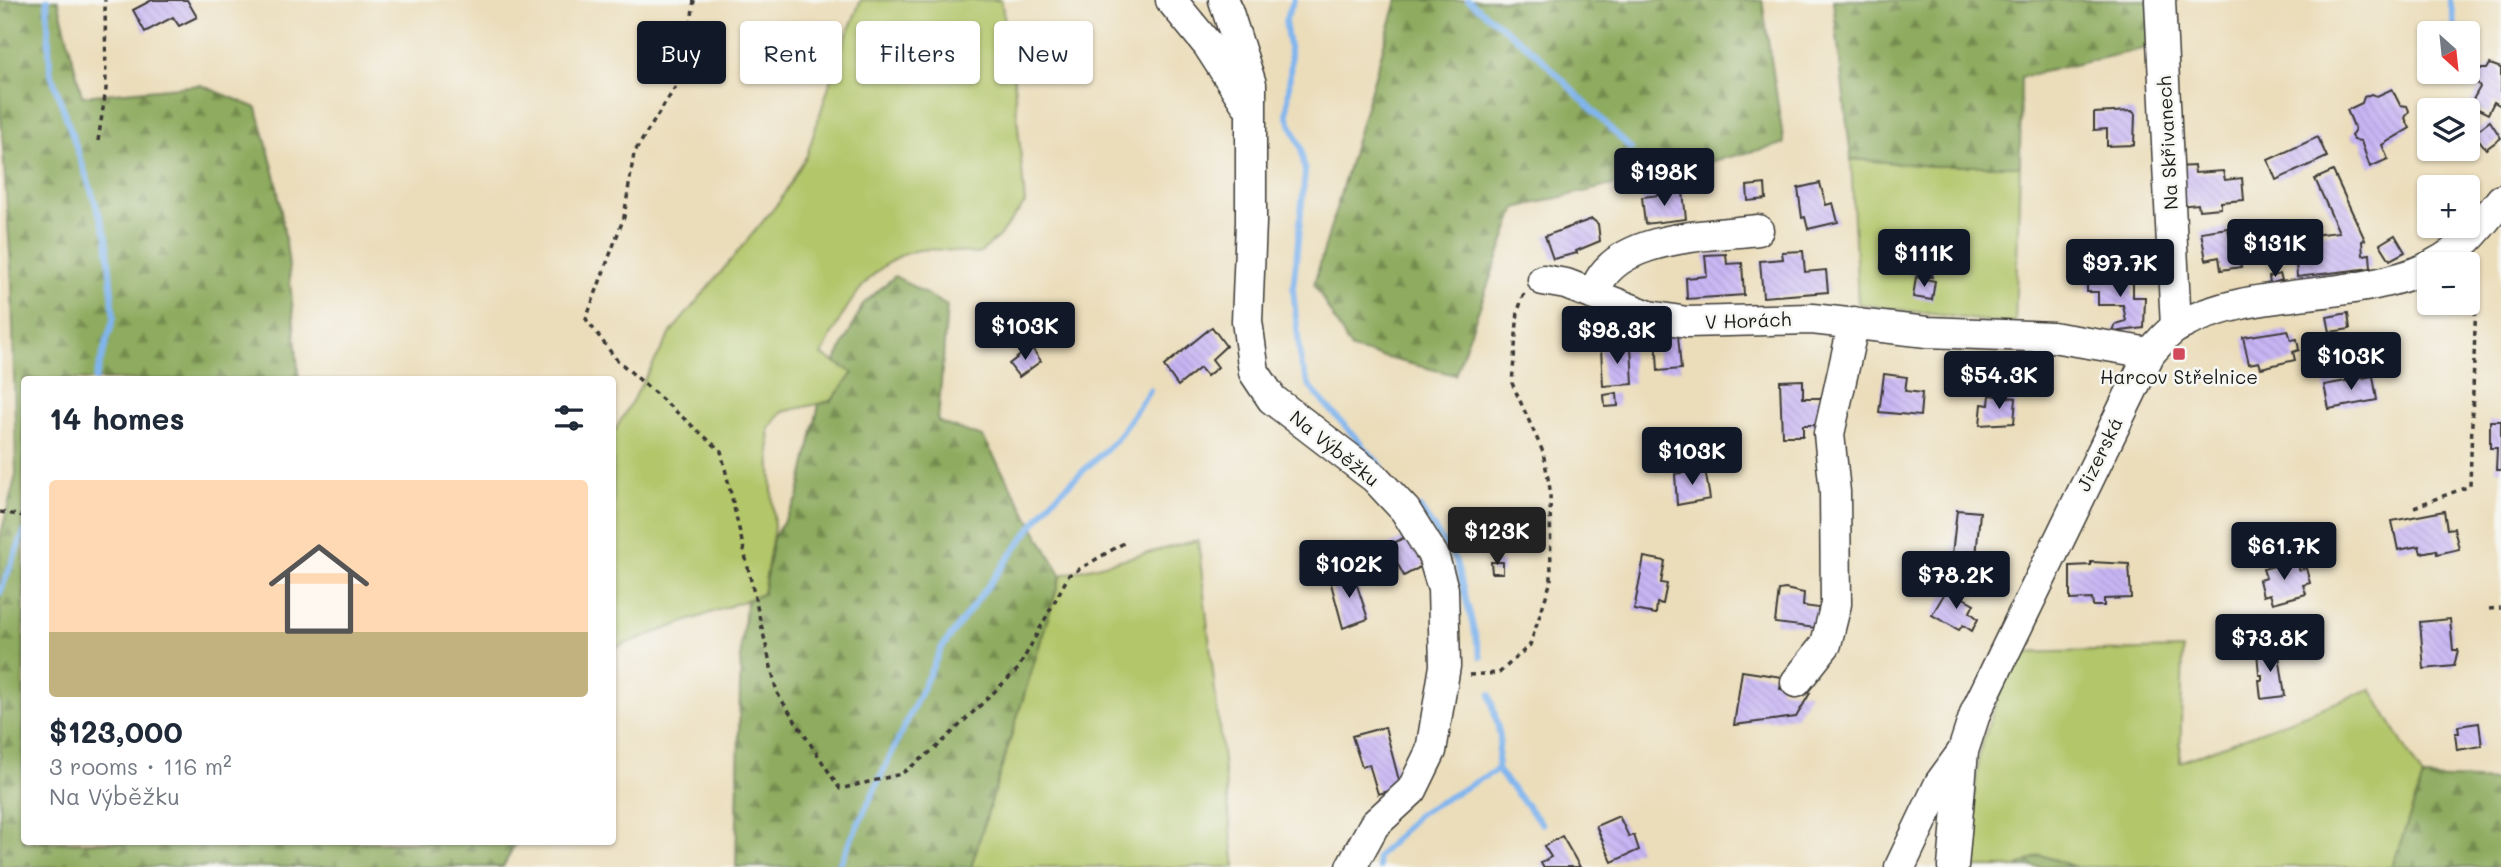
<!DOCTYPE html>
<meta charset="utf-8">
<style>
:root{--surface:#fff;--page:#f6f6f7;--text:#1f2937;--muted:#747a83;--line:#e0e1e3;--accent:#111827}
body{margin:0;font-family:Mali,sans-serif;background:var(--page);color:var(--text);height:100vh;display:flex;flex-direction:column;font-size:26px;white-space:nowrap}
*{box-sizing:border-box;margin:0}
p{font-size:23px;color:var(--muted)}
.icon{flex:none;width:38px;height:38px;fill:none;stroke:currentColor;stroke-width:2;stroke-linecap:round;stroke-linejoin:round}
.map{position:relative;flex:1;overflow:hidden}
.sheet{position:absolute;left:21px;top:376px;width:595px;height:469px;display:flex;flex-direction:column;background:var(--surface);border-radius:7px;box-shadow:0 2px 5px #0004}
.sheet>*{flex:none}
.hud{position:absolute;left:637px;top:21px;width:665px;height:63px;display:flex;gap:14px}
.needle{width:46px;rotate:153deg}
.fabs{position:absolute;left:2417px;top:21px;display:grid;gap:14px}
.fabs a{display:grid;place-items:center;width:63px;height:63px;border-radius:7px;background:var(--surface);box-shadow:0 2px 5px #0004;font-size:35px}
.price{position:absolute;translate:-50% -60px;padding:0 16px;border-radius:7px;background:var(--accent);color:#fff;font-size:23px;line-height:46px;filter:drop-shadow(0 2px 4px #0008)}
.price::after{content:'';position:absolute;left:50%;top:42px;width:21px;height:16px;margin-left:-10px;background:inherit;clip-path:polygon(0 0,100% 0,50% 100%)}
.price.on{background:#222;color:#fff}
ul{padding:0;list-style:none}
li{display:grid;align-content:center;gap:14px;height:371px;padding:0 28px}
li+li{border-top:2px solid var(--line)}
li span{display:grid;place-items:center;height:217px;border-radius:7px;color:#555}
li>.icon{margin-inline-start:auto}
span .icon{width:126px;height:126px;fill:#fffc;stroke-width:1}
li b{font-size:30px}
h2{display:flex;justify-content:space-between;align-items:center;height:84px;padding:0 28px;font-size:30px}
.tag{padding:0 24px;border-radius:7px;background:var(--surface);box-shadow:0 2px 5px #0004;font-size:24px;line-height:63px}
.tag.on{background:var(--accent);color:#fff}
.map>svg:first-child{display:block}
.green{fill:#b3c66a;stroke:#687143;stroke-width:2}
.forest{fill:url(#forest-firs);stroke:#55643d;stroke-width:2}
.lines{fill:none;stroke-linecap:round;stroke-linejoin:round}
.stream{stroke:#80b5ee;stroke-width:6}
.building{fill:url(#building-back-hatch)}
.minor-casing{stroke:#3b3934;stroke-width:33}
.path{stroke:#3b3934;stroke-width:3.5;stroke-dasharray:5 5;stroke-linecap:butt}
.minor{stroke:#fff;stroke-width:30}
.poi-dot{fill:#d1495b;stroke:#f6f6f2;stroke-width:2.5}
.labels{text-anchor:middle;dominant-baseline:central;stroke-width:5;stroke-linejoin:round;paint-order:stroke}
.street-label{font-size:19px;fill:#1c1c1c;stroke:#f6f6f2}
.poi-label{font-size:19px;fill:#1c1c1c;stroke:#f6f6f2}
</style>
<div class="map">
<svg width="2501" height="867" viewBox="0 0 2501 867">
<defs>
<pattern id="forest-firs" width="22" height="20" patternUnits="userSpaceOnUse" patternTransform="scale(1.75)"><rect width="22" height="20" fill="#8eab5e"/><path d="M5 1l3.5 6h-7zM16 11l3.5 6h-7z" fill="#738a4d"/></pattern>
<pattern id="building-back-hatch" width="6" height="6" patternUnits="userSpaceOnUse" patternTransform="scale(1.75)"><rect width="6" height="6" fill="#c7b5f4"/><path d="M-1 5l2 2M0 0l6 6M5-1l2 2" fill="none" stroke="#aa9bd1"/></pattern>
</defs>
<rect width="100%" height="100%" fill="#f6f6f2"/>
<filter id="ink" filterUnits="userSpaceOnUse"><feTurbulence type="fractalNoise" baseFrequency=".0143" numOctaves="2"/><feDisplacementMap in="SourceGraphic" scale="14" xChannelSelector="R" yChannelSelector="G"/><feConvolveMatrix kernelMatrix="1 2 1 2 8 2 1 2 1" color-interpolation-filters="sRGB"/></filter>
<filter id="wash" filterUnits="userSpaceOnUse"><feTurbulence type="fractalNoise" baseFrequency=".00686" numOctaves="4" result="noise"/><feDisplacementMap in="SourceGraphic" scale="28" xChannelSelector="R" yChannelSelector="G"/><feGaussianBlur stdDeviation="1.57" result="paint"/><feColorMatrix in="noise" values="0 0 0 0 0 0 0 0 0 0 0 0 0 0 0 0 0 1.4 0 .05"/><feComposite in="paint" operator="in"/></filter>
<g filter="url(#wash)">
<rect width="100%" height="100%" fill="#ebddba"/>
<!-- green -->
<g class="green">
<path d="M861 0H1001L1012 60 1025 203 999 236 979 254C961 253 937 247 919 250 870 259 841 314 822 355L854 372 831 401 782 412 769 429 774 528 763 594 613 648V434L672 331 779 202 807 155 838 57Z"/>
<path d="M1851 159 1932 166H2020L2015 325 1858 304Z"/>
<path d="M1198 540 1235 867H971L1061 575Z"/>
<path d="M2183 649 2180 762 2371 689 2423 778 2392 867H2075L2041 855 2017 867H1967L1979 753 2013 653Z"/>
</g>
<!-- forest -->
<g class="forest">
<path d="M0 0H58L82 96 201 85 257 108 276 179 288 257 299 380H24V842H516L503 867H0V538L16 475 12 283 0 103Z"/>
<path d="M1397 0H1762L1784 144 1516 208 1455 375 1351 349 1314 284Z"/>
<path d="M1833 0H2149L2151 47 2021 77 2020 166H1932L1851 159Z"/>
<path d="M895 276 947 306 938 422 983 437 1061 575 971 867H736L741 643 747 600 763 594 773 538 798 498 819 404 831 401 853 373 835 362 863 304Z"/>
<path d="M2423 778 2501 781V867H2392Z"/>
<path d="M2041 855 2075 867H2017Z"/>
</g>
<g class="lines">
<!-- stream -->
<g class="stream">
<path d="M47 0 50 70 107 237 114 317 95 380"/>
<path d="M1294 0 1285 21 1291 60 1287 115 1301 148 1305 173 1293 289 1301 365 1310 387 1382 467"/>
<path d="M1468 0 1538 55 1631 149"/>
<path d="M2450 0 2456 33"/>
<path d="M2462 72 2463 75"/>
<path d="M1420 508 1456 561 1481 657"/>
<path d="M0 593 24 532"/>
<path d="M1497 770 1542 824"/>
<path d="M838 867 941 649 1051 501 1115 441 1150 390"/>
<path d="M1379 867 1377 858 1418 814 1497 770 1500 736 1490 695"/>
</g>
</g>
<g id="blocks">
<!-- building -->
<g class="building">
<path d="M152 0H187L197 17 179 26 173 17 145 32 133 10Z"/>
<path d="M2490 64 2501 68V106L2494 102 2488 114 2470 105 2480 87 2473 75 2477 69H2487Z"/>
<path d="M2392 89 2400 105 2407 106 2409 111 2405 118 2410 128 2382 145 2388 159 2370 167 2361 141 2354 140 2351 136 2355 129 2347 110 2362 103 2364 97 2371 94 2377 96Z"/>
<path d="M2132 111 2135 114 2134 145 2107 146V129L2094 130V113Z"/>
<path d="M2490 121 2501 138 2486 149 2474 133Z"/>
<path d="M2318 137 2327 157 2276 180 2268 160Z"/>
<path d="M2194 166 2195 173 2223 171 2225 180 2242 178 2244 200 2221 202V208L2199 210 2198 204 2179 206 2176 167Z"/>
<path d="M2333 171 2365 240 2362 241 2363 255 2370 254 2371 268 2297 277 2295 245 2304 244 2303 236 2339 232 2315 179Z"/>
<path d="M1820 183 1826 205 1833 203 1838 222 1808 229 1805 217 1802 218 1798 188Z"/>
<path d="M1765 184 1766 199 1748 201 1747 186Z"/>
<path d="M1683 192 1686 219 1645 224 1642 197Z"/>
<path d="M1592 219 1598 224 1600 241 1576 251 1577 253 1553 259 1545 236Z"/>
<path d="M2228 228 2233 254H2238L2241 267 2221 270 2219 257 2206 260 2201 232Z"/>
<path d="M2395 235 2405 252 2390 260 2380 244Z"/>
<path d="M1887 236 1905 239 1904 244 1937 250 1932 277 1881 268Z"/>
<path d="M1803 251 1805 272 1826 270 1828 292 1763 297 1760 261 1783 259 1782 252Z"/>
<path d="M1726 254 1727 264 1742 263 1744 295 1687 299 1686 278 1707 276 1705 255Z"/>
<path d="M2280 274 2282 280 2270 284 2269 277Z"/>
<path d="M2087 276 2133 277V297H2145L2144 328 2113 332 2116 324 2126 321 2123 305H2098V292H2087Z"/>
<path d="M1916 277 1935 281 1932 300 1913 297Z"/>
<path d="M2348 313 2350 329 2330 332 2327 317Z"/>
<path d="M1212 327 1226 346 1212 359 1218 367 1207 376 1200 368 1178 386 1164 366Z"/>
<path d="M2288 330 2291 340 2297 339 2299 350 2293 352 2295 360 2261 368 2259 362 2249 364 2243 337Z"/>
<path d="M1678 335 1681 369 1658 371 1656 336Z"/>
<path d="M1031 347 1041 361 1019 377 1009 364Z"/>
<path d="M1631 347 1633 384 1603 386 1601 349Z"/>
<path d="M1884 374 1907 377 1905 391 1922 393 1920 416 1879 412Z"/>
<path d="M2373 376 2377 400 2329 409 2324 385Z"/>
<path d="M1803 380V398H1825V425H1803V436H1782L1780 381Z"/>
<path d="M1617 393 1618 406 1605 407 1604 395Z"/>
<path d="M1990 395 2016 398 2014 423 1980 425 1982 404 1989 405Z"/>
<path d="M2490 421H2501V470H2496L2497 448H2490Z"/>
<path d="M1705 469 1710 499 1677 505 1675 474Z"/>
<path d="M1957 510 1980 512 1975 568 1951 564Z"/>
<path d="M2444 511 2447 529 2454 528 2459 549 2437 554 2436 550 2421 553 2419 546 2398 550 2392 521Z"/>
<path d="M1409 535 1424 565 1404 576 1388 546Z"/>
<path d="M1644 557 1665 561 1661 583 1667 584 1663 604 1657 603 1656 614 1634 610Z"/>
<path d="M2297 560 2299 570 2306 568 2310 583 2303 585 2306 594 2273 603 2270 594 2263 596 2259 580 2266 578 2263 569Z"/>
<path d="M1491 562H1503V573H1492Z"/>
<path d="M2091 562 2129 564 2131 598 2104 599V606H2093L2092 599 2070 600V566L2091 565Z"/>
<path d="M1353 573 1368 619 1343 628 1330 580Z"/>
<path d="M1785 589 1804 593 1803 606 1819 608 1816 628 1775 623 1779 590Z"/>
<path d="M1947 589 1974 604 1970 612 1978 619 1972 631 1963 625 1959 630 1932 615Z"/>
<path d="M2450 619 2453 650H2458L2454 666 2424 669 2420 622Z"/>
<path d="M2298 624 2300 638 2281 641 2280 626Z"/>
<path d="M2278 648 2285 696 2261 699 2259 680H2262V675H2259L2257 651Z"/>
<path d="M1742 671 1782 677 1780 689 1810 693 1796 717 1734 725Z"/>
<path d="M2479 723 2482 746 2457 750 2455 733H2459L2458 726Z"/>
<path d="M1385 727 1401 788 1378 794 1369 764 1362 767 1352 736Z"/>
<path d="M1619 816 1629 837 1634 835 1639 850 1612 862 1596 826Z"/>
<path d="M1562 836 1580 867H1543L1541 863 1551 857 1544 846Z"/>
</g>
</g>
</g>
<g filter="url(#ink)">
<use href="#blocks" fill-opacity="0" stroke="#3b3934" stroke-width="2"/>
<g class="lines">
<!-- minor casing -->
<g class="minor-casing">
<g id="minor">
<path d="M1171 0 1208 45 1245 102"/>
<path d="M1224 0 1251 84V222L1247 321 1254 372 1272 399 1375 478 1405 510 1433 555 1443 589 1445 666 1431 751 1412 790 1374 825 1351 867"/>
<path d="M2160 0 2176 327"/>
<path d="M2434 264C2462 251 2482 224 2501 200"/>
<path d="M1543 280 1566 284 1649 316 1687 322 1812 319 1927 332 2052 337 2150 353"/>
<path d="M1594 295C1608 235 1708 236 1758 230"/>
<path d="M1796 682 1826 644 1836 604 1835 492 1829 434 1854 322"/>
<path d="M1900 867 1940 783 1961 754"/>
<path d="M1953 867 1963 751 1976 711 2150 353C2158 345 2167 332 2177 327 2252 285 2351 303 2429 267"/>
</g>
</g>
<!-- path -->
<g class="path">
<path d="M694 0 685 72 634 153 624 217 586 319 616 359 721 451 777 693 840 789 901 774 936 748 1018 669 1069 575 1124 543"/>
<path d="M98 141 106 89 105 0"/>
<path d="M2414 507 2470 486 2477 264"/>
<path d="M0 512 24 516"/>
<path d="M2489 609 2501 608"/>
<path d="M1469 675 1499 673 1530 645 1551 581 1550 489 1543 452 1512 383 1518 311 1524 293"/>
</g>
<!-- minor -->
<use href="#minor" class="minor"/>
</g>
</g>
<!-- markers -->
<rect class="poi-dot" x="2172" y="347" width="14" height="14" rx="3.5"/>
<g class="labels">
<!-- street labels -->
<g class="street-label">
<text transform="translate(2167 143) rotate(-93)">Na Skřivanech</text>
<text transform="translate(1748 320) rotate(-2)">V Horách</text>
<text transform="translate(1335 448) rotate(39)">Na Výběžku</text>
<text transform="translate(2099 454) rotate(-64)">Jizerská</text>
</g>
<!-- poi labels -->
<g class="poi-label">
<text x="2179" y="376">Harcov Střelnice</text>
</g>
</g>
</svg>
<div class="fabs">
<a><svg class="needle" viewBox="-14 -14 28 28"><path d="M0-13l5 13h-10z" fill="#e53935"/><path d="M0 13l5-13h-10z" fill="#747a83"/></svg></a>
<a><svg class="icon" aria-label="layers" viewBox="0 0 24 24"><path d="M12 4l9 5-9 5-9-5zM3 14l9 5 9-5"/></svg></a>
<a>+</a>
<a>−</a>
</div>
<b class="price" style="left:1664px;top:208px">$198K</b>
<b class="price" style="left:2275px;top:279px">$131K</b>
<b class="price" style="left:1924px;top:289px">$111K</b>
<b class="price" style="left:2120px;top:299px">$97.7K</b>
<b class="price" style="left:1025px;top:362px">$103K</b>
<b class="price" style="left:1617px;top:366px">$98.3K</b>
<b class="price" style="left:2351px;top:392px">$103K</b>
<b class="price" style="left:1999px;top:411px">$54.3K</b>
<b class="price" style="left:1692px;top:487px">$103K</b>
<b class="price on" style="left:1497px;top:567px">$123K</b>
<b class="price" style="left:2284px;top:582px">$61.7K</b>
<b class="price" style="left:1349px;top:600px">$102K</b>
<b class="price" style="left:1956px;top:611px">$78.2K</b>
<b class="price" style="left:2270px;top:674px">$73.8K</b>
<div class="hud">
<a class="tag on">Buy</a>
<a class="tag">Rent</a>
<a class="tag">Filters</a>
<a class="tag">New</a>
</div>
<section class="sheet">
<h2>14 homes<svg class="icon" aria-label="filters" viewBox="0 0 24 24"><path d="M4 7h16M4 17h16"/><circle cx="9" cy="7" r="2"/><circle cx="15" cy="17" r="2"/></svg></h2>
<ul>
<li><span style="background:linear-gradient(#ffd9b3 70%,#c2b280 0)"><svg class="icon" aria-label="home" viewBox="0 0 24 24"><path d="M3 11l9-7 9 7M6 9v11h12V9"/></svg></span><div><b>$123,000</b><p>3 rooms · 116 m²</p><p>Na Výběžku</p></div></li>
</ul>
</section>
</div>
